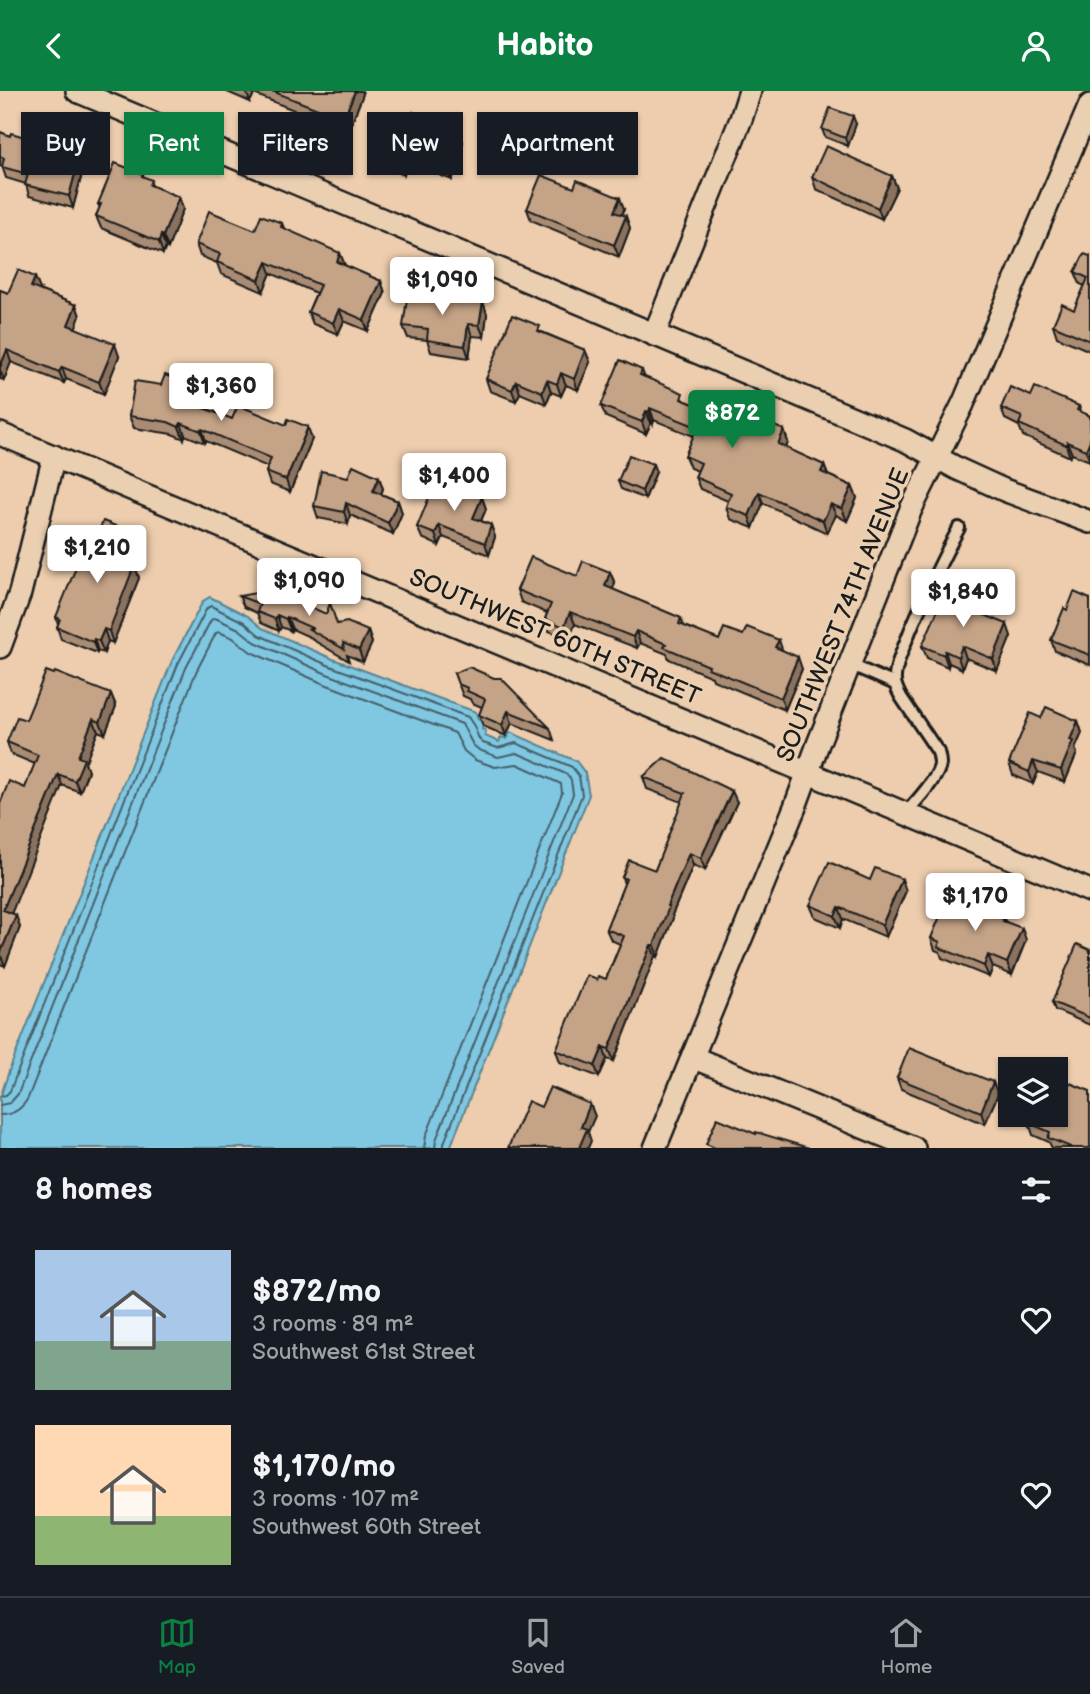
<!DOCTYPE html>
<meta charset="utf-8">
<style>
:root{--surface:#171b24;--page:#242831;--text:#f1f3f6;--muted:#9ea1a6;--line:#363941;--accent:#0b8043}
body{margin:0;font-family:"Balsamiq Sans",sans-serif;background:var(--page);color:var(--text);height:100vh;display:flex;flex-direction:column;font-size:26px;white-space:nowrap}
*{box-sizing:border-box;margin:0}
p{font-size:23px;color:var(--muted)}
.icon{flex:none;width:38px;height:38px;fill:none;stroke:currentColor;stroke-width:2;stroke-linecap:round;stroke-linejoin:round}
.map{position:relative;height:1057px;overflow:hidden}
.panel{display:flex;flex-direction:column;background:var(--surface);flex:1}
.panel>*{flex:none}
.banner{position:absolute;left:21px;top:21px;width:700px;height:63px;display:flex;gap:14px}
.controls{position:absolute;left:998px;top:966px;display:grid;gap:14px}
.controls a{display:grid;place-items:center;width:70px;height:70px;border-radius:0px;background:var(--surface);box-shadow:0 2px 5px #0004;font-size:35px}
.price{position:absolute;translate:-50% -60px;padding:0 16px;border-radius:7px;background:#fff;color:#222;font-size:23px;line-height:46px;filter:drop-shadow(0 2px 4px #0008)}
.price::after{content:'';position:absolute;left:50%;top:42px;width:21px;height:16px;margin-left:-10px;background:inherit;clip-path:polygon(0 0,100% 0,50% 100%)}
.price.current{background:var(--accent);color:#fff}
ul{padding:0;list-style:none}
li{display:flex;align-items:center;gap:21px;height:175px;padding:0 35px}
li span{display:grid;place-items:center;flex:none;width:196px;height:140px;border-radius:0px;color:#555}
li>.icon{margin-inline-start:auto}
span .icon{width:84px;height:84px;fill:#fffc;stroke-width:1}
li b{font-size:30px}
h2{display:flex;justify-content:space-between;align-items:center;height:84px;padding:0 35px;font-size:30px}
.chip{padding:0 24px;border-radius:0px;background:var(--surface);box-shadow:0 2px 5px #0004;font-size:24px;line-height:63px}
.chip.current{background:var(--accent);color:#fff}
header{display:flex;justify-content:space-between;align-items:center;height:91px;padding:0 35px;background:var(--accent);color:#fff;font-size:32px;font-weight:700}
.tabs{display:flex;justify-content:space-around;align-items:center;height:98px;border-top:2px solid var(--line);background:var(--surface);font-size:19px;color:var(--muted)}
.tabs a{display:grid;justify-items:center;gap:4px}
.tabs .current{color:var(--accent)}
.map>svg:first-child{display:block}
.water{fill:#80c7e1;stroke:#588392;stroke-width:2}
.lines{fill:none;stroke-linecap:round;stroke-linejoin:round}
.shore{stroke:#44606b;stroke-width:2}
.service-casing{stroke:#1c1c1c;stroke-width:16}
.minor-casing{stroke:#1c1c1c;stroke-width:26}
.service{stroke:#eacfb1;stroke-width:10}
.minor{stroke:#eacfb1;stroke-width:21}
.wall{fill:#a98c73;stroke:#1c1c1c;stroke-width:2}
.shaded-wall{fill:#8a725e;stroke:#1c1c1c;stroke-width:2}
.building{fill:#c5a386;stroke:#1c1c1c;stroke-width:2}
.labels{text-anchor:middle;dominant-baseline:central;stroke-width:7;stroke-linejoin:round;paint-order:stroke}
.street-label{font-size:24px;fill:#1c1c1c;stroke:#eacfb1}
</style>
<header><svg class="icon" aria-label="back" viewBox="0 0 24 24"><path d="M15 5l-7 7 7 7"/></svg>Habito<svg class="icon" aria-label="person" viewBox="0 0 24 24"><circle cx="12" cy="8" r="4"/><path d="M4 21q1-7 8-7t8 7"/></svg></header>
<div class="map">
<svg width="1090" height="1057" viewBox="0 0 1090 1057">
<rect width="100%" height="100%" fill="#edcdad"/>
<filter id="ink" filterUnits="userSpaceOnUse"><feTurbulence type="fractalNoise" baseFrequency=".0143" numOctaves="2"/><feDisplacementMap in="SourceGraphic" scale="14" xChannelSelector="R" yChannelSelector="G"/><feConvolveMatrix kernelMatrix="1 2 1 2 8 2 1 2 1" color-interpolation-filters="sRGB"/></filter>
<g filter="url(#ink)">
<!-- water -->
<path class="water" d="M210 506 248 525 262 537 333 568 476 621 478 628 484 632 482 638 486 640 485 645 499 651 501 646 507 648 510 641 576 670 585 682 589 704 450 1057H0V1007L9 980 172 570 203 510Z"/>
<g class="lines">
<!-- shore -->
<g class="shore">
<path d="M0 1005 6 1004 10 1000 178 573 207 517 211 515 244 531 259 544 330 575 468 626 474 635 479 648 483 652 498 657 516 652 572 676 579 685 582 704 444 1052V1057"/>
<path d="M0 1014 10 1012 18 1003 186 577 211 529 215 527 239 538 255 551 327 583 462 633 473 654 479 659 498 666 517 662 566 683 571 689 573 703 436 1049 435 1057"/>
<path d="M0 1024C13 1024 22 1018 28 1007L196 581 216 542 219 541 233 547 251 561 322 592 455 642 464 660 475 669 495 676 517 673 561 693 562 702 426 1045 424 1057"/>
</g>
<!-- service casing -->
<g class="service-casing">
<g id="service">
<path d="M849 573 895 593"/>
<path d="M906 722C915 711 939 687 940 673 940 669 939 665 938 661L901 606C898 600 894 594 895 586 896 571 905 554 910 540 925 505 941 470 959 437"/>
</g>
</g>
<!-- minor casing -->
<g class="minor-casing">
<g id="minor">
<path d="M77 0 905 349 958 378 1004 399 1090 431"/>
<path d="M654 244 741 28 750 0"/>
<path d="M0 343 1090 800"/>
<path d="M0 556 20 502 54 365"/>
<path d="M692 966 914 1057"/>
<path d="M655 1057 795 716 818 653 911 418 963 313 1090 14"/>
</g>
</g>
<!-- service -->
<use href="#service" class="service"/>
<!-- minor -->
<use href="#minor" class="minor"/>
</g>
<!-- wall -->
<g class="wall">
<path d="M225 0H362L363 3 349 39 346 38 338 58 314 48 310 36 314 27 254 3 250 11Z"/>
<path d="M409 31 458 39 463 51 461 56 463 62 452 89 408 72 404 84 378 73 374 61Z"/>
<path d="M856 33 848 55 825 46 822 38Z"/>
<path d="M0 41 10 45 39 50 42 58 79 68 83 79 73 117 29 105 26 93 6 87 2 75H0Z"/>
<path d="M143 83 144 86 154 96 179 106 183 118 168 157 166 156 163 163 101 137 96 125 100 117 98 113Z"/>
<path d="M892 85 897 97 882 128 816 98 812 86Z"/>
<path d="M527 118H624L622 124 630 137 619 166 531 129Z"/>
<path d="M282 132 284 137 344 174 381 190 385 202 368 240 344 230 338 243 313 233 308 221 316 202 271 182 263 201 221 183 217 172 200 165 196 153Z"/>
<path d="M1090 165V260L1057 246 1053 234 1074 219 1085 195 1080 193 1075 181Z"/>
<path d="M40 198 39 199 76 214 80 225 75 237 119 265 104 303 66 288 64 292 11 271 4 289 0 288V199L8 202Z"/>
<path d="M483 211 487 223 484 246 472 245 469 267 431 261 427 249 408 247 403 235Z"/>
<path d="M542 241 585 259 590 271 578 299 566 294 561 305 551 301 546 313 520 302 516 310 490 300 486 288Z"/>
<path d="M642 279 645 287 686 310 754 338 784 339 788 351 786 357 824 374 828 384 852 395 857 407 847 430 836 424 827 442 763 412 753 437 730 428 726 416 728 410 700 398 695 386 698 380 690 377 685 365 694 345 654 329 653 333 651 332 646 343 606 326 601 315Z"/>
<path d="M161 294 190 304V306L192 312 232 328 312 348 290 401 270 393 266 381 268 376 206 350 205 352 185 344 184 348 172 343 134 337 129 325Z"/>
<path d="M1031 305 1079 315 1081 321 1090 325V370L1072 363 1070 366 1023 345 1019 335 1005 328 1001 317Z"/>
<path d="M656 381 645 408 621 398 618 390Z"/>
<path d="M348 386H379L383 398 381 403 398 410 402 422 393 443 350 424 348 433 318 427 314 415Z"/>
<path d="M453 401 482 406 486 418 481 430 491 434 495 446 489 464 443 446 439 455 422 447 417 436Z"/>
<path d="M136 453 132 463 137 475 136 478 139 487 113 552 108 550 104 562 98 560 97 562 61 548 57 536 58 533 56 526 88 467Z"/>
<path d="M610 481 615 493 612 498 681 527 684 535 719 549 782 559 802 578 785 619 713 589 712 586 669 568 667 563 640 552 637 557 575 533 569 548 549 540 545 528 547 522 521 511 517 499 577 485Z"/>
<path d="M239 505 337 533 368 540 372 552 363 571 347 564 349 570 313 549 312 547 292 538 291 540 281 536 279 540 261 532 257 522 244 516Z"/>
<path d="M1090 508V574L1055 560 1051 549 1067 519Z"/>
<path d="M969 514 985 524 1011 545 997 580 966 567 962 578 949 572 948 576 927 567 922 555Z"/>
<path d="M454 582 550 637 554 649 512 632 506 645 483 635 479 624 482 616 472 612 470 608 463 605Z"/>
<path d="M111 603 116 615 105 643 98 640 85 672 88 680 80 701 62 694 11 822 20 836 5 875 0 873V713L25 697 35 673 11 663 7 651 26 629Z"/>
<path d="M1041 627 1078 630 1082 642 1075 658 1077 662 1065 691 1038 681 1033 693 1013 684 1009 672Z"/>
<path d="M643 686 737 711 705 779 693 774 672 824 673 827 658 866 655 865 614 970 607 968 599 986 560 971 556 959 597 889 606 888 620 853 611 849 606 838 624 793 622 786 655 779 682 711 647 698Z"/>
<path d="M906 800 886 846 843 828 840 837 815 826 810 814Z"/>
<path d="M1004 828 1005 830 1026 849 1012 884 993 876 989 886 942 867 940 861 935 859 931 847Z"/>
<path d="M1090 859V934L1055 919 1052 911Z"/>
<path d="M897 987 998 1003 985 1033 901 998Z"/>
<path d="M1023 1024H1055L1090 1057H1052L1049 1051 1033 1044 1029 1032 1030 1030 1025 1027Z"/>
</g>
<!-- shaded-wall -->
<g class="shaded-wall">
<path d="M246 0H253L254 3 250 11Z"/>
<path d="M355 0H362L363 3 349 39 344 27Z"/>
<path d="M853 25 856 33 848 55 845 47Z"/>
<path d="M342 26 346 38 338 58 334 46Z"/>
<path d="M458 39 463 51 461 56 463 62 452 89 447 78Z"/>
<path d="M404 60 408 72 404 84 399 72Z"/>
<path d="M79 68 83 79 73 117 69 105Z"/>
<path d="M892 85 897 97 882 128 878 117Z"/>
<path d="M179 106 183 118 168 157 163 145Z"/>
<path d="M620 107 624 118 619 133 614 121Z"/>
<path d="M626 125 630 137 619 166 614 154Z"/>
<path d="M161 144 166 156 163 163 159 151Z"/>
<path d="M340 162 345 174 337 171Z"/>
<path d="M267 171 271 182 263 201 259 189Z"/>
<path d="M35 186 40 198 36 207 31 196Z"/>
<path d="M381 190 385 202 368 240 364 229Z"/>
<path d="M483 211 487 223 484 246 479 234Z"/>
<path d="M76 214 80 225 72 246 68 234Z"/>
<path d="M339 218 344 230 338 243 333 232Z"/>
<path d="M468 233 472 245 469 267 465 255Z"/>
<path d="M115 253 119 265 104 303 99 291Z"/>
<path d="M7 259 11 271 4 289 0 279V276Z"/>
<path d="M585 259 590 271 578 299 574 288Z"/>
<path d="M62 276 66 288 64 292 59 281Z"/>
<path d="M561 282 566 294 561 305 557 293Z"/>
<path d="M547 289 551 301 546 313 542 301Z"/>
<path d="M516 290 520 302 516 310 512 299Z"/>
<path d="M186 292 190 304 186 315 182 303Z"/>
<path d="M650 317 654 329 653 333 649 321Z"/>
<path d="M646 320 651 332 646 343 642 331Z"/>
<path d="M181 332 185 344 184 348 179 336Z"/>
<path d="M308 336 312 348 290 401 286 389Z"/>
<path d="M202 338 206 350 205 352 201 340Z"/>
<path d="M784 339 788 351 783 365 778 353Z"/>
<path d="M1090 349V371L1086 359Z"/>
<path d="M1067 351 1072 363 1070 366 1066 354Z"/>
<path d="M653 373 656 381 645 408 642 400Z"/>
<path d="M824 374 828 385 821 381Z"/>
<path d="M379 386 383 398 377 411 373 400Z"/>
<path d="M852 395 857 407 847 430 842 418Z"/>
<path d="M759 401 763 412 753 437 749 425Z"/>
<path d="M482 406 486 418 477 439 473 427Z"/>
<path d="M398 410 402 422 393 443 388 432Z"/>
<path d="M346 412 350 424 348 433 344 421Z"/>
<path d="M831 413 836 424 827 442 823 430Z"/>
<path d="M439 434 443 446 439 455 435 443Z"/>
<path d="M491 434 495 446 489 464 485 452Z"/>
<path d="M131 441 136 453 129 471 124 460Z"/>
<path d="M133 463 137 475 136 478 139 487 113 552 109 540Z"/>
<path d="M610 481 615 493 609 506 605 495Z"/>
<path d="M570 521 575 533 569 548 564 536Z"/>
<path d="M277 524 281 536 279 540 275 528Z"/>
<path d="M287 526 292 538 291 540 286 528Z"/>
<path d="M1007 533 1011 545 997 580 993 568Z"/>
<path d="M104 538 108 550 104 562 99 550Z"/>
<path d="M368 540 372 552 363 571 359 559Z"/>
<path d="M636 540 640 552 637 557 633 546Z"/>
<path d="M94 548 98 560 97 562 93 551Z"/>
<path d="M779 549 783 561 775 556Z"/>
<path d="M962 555 966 567 962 578 958 566Z"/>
<path d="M945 560 949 572 948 576 944 564Z"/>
<path d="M798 566 802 578 785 619 781 607Z"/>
<path d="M111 603 116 615 105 643 100 631Z"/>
<path d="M508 620 512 632 506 645 502 634Z"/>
<path d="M93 628 98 640 85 672 88 680 80 701 75 690 78 666Z"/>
<path d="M1078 630 1082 642 1075 658 1077 662 1065 691 1061 679 1070 649Z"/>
<path d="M1033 670 1038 681 1033 693 1029 681Z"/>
<path d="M58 683 62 694 8 831 3 819Z"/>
<path d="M732 700 737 711 705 779 701 767Z"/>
<path d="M689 762 693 774 672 824 673 827 658 866 654 854 667 815Z"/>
<path d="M902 788 906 800 886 846 882 834Z"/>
<path d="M839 816 843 828 840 837 835 825Z"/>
<path d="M16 824 20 836 5 875 0 863Z"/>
<path d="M1022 837 1026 849 1012 884 1007 872Z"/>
<path d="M651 854 655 865 614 970 609 958Z"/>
<path d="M988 864 993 876 989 886 984 875Z"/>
<path d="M603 956 607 968 599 986 595 975Z"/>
<path d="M993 991 998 1003 985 1033 981 1021Z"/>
<path d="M590 1013 595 1025 588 1041 591 1050 588 1057H579L581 1036Z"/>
</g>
<!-- building -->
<g class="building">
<path d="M272 0H355L344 27 342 26 334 46 310 36 318 18Z"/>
<path d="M830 17 853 25 845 47 822 38Z"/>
<path d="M413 21 458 39 455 48 459 50 447 78 404 60 399 72 374 61 389 23 409 31Z"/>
<path d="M0 41 10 45 11 42 39 50 37 57 79 68 69 105 25 94 28 83 2 76 4 67 0 65Z"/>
<path d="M826 55 892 85 878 117 812 86Z"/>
<path d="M115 72 143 83 142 85 152 89 150 94 179 106 163 145 161 144 159 151 96 125 101 113H98Z"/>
<path d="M541 84 574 97 577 89 620 107 614 121 626 125 614 154 527 118Z"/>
<path d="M209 120 255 139 261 124 282 132 281 136 340 162 337 171 381 190 364 229 339 218 333 232 308 221 320 194 267 171 259 189 217 171 220 163 196 153Z"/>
<path d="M1084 163 1090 165V250L1053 234 1062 213 1074 219 1088 187 1075 181Z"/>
<path d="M18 179 35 186 31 196 76 214 68 234 115 253 99 291 62 276 59 281 7 259 0 276V199L8 202Z"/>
<path d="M408 201 483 211 479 234 468 233 465 255 427 249 428 238 403 235Z"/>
<path d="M512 224 540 235 538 240 585 259 574 288 561 282 557 293 547 289 542 301 516 290 512 299 486 288Z"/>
<path d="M620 269 642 279 640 284 683 302 681 308 754 338 758 328 784 339 778 353 824 374 821 381 852 395 842 418 831 413 823 430 759 401 749 425 726 416 731 402 695 386 701 372 685 365 697 336 650 317 649 321 646 320 642 331 601 315Z"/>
<path d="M165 284 186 292 182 303 190 306 188 311 232 328 238 314 286 334 288 328 308 336 286 389 266 381 271 367 202 338 201 340 181 332 179 336 168 331 129 325 135 290 161 294Z"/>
<path d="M1010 296 1031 305 1035 296 1079 315 1077 319 1090 325V349L1086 359 1067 351 1066 354 1019 333 1022 326 1001 317Z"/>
<path d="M629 364 653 373 642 400 618 390Z"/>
<path d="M353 374 379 386 373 400 398 410 388 432 346 412 344 421 314 415 321 380 348 386Z"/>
<path d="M434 394 453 401 455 395 482 406 473 427 491 434 485 452 439 434 435 443 417 436Z"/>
<path d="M103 430 131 441 124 460 133 463 129 473 134 475 109 540 104 538 99 550 94 548 93 551 57 536 60 528 56 526 81 464 88 467Z"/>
<path d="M531 466 577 485 583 470 610 481 605 495 681 527 679 533 719 549 724 537 743 544 747 536 779 549 775 556 798 566 781 607 708 577 709 575 664 556 666 553 636 540 633 546 570 521 564 536 545 528 551 513 517 499Z"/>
<path d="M947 498 966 507 964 512 983 520 982 523 1007 533 993 568 962 555 958 566 945 560 944 564 922 555Z"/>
<path d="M272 499 326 523 330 512 337 533 347 531 368 540 359 559 343 552 344 558 309 538 312 537 287 526 286 528 277 524 275 528 257 521 260 513 239 505Z"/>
<path d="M1074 501 1090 508V564L1051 549 1064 517 1067 519Z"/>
<path d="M469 576 494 587H501L550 637 508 620 502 634 479 624 485 608 467 600 468 597 458 593 454 582Z"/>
<path d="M46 580 54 583 55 581 111 603 100 631 93 628 78 666 84 668 75 690 58 683 3 819 16 824 0 863V713L9 690 25 697 38 664 7 651 17 626 26 629Z"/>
<path d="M1046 616 1078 630 1070 649 1073 650 1061 679 1033 670 1029 681 1009 672 1030 622 1041 627Z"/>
<path d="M664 667 732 700 701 767 689 762 667 815 669 816 654 854H651L609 958 603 956 595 975 556 959 587 884 597 889 598 885 606 888 624 845 606 838 626 788 622 786 629 769 655 779 685 702 643 686Z"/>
<path d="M829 771 870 789 875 777 902 788 882 834 839 816 835 825 810 814Z"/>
<path d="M948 806 1004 828 1003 830 1022 837 1007 872 988 864 984 875 938 856 940 851 931 847Z"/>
<path d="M1077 853 1090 859V927L1052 911Z"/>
<path d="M909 957 993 991 981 1021 897 987Z"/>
<path d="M1055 986 1090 1000V1057H1073L1048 1047 1050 1041 1029 1032 1033 1024H1055Z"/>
<path d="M550 996 590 1013 581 1036 587 1038 579 1057H508L528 1010 541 1016Z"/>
<path d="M717 1027 756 1043V1041L809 1057H715L706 1053Z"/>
</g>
</g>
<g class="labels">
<!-- street labels -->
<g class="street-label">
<text transform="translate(843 524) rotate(-68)">SOUTHWEST 74TH AVENUE</text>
<text transform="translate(555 546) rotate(23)">SOUTHWEST 60TH STREET</text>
</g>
</g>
</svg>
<div class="controls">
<a><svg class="icon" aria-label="layers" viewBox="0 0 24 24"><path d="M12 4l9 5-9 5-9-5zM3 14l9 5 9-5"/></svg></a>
</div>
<b class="price" style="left:442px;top:226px">$1,090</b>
<b class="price" style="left:221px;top:332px">$1,360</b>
<b class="price current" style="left:732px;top:359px">$872</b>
<b class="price" style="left:454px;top:422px">$1,400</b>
<b class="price" style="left:97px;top:494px">$1,210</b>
<b class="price" style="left:309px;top:527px">$1,090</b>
<b class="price" style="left:963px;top:538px">$1,840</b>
<b class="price" style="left:975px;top:842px">$1,170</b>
<div class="banner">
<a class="chip">Buy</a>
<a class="chip current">Rent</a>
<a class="chip">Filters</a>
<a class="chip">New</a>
<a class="chip">Apartment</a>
</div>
</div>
<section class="panel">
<h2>8 homes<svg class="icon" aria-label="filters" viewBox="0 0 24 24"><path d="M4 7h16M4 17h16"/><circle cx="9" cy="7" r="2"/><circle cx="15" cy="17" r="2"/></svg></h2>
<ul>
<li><span style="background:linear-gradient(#a9c7e8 65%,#7fa58c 0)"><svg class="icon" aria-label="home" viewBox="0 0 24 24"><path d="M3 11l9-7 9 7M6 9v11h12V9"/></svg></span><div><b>$872/mo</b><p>3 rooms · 89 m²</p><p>Southwest 61st Street</p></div><svg class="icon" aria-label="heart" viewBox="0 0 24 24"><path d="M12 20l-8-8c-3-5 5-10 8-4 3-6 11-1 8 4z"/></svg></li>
<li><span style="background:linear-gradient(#ffd9b3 65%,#8fb573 0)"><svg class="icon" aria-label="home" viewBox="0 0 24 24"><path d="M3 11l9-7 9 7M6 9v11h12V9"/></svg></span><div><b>$1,170/mo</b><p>3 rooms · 107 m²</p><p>Southwest 60th Street</p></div><svg class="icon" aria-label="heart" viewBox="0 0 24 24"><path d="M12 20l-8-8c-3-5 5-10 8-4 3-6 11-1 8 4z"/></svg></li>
</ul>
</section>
<nav class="tabs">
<a class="current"><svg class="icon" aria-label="map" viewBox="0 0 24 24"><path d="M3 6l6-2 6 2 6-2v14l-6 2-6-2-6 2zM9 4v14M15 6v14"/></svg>Map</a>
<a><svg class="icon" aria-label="saved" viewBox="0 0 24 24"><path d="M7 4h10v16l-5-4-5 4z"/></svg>Saved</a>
<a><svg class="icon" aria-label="home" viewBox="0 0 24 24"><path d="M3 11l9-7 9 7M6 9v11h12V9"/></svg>Home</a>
</nav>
